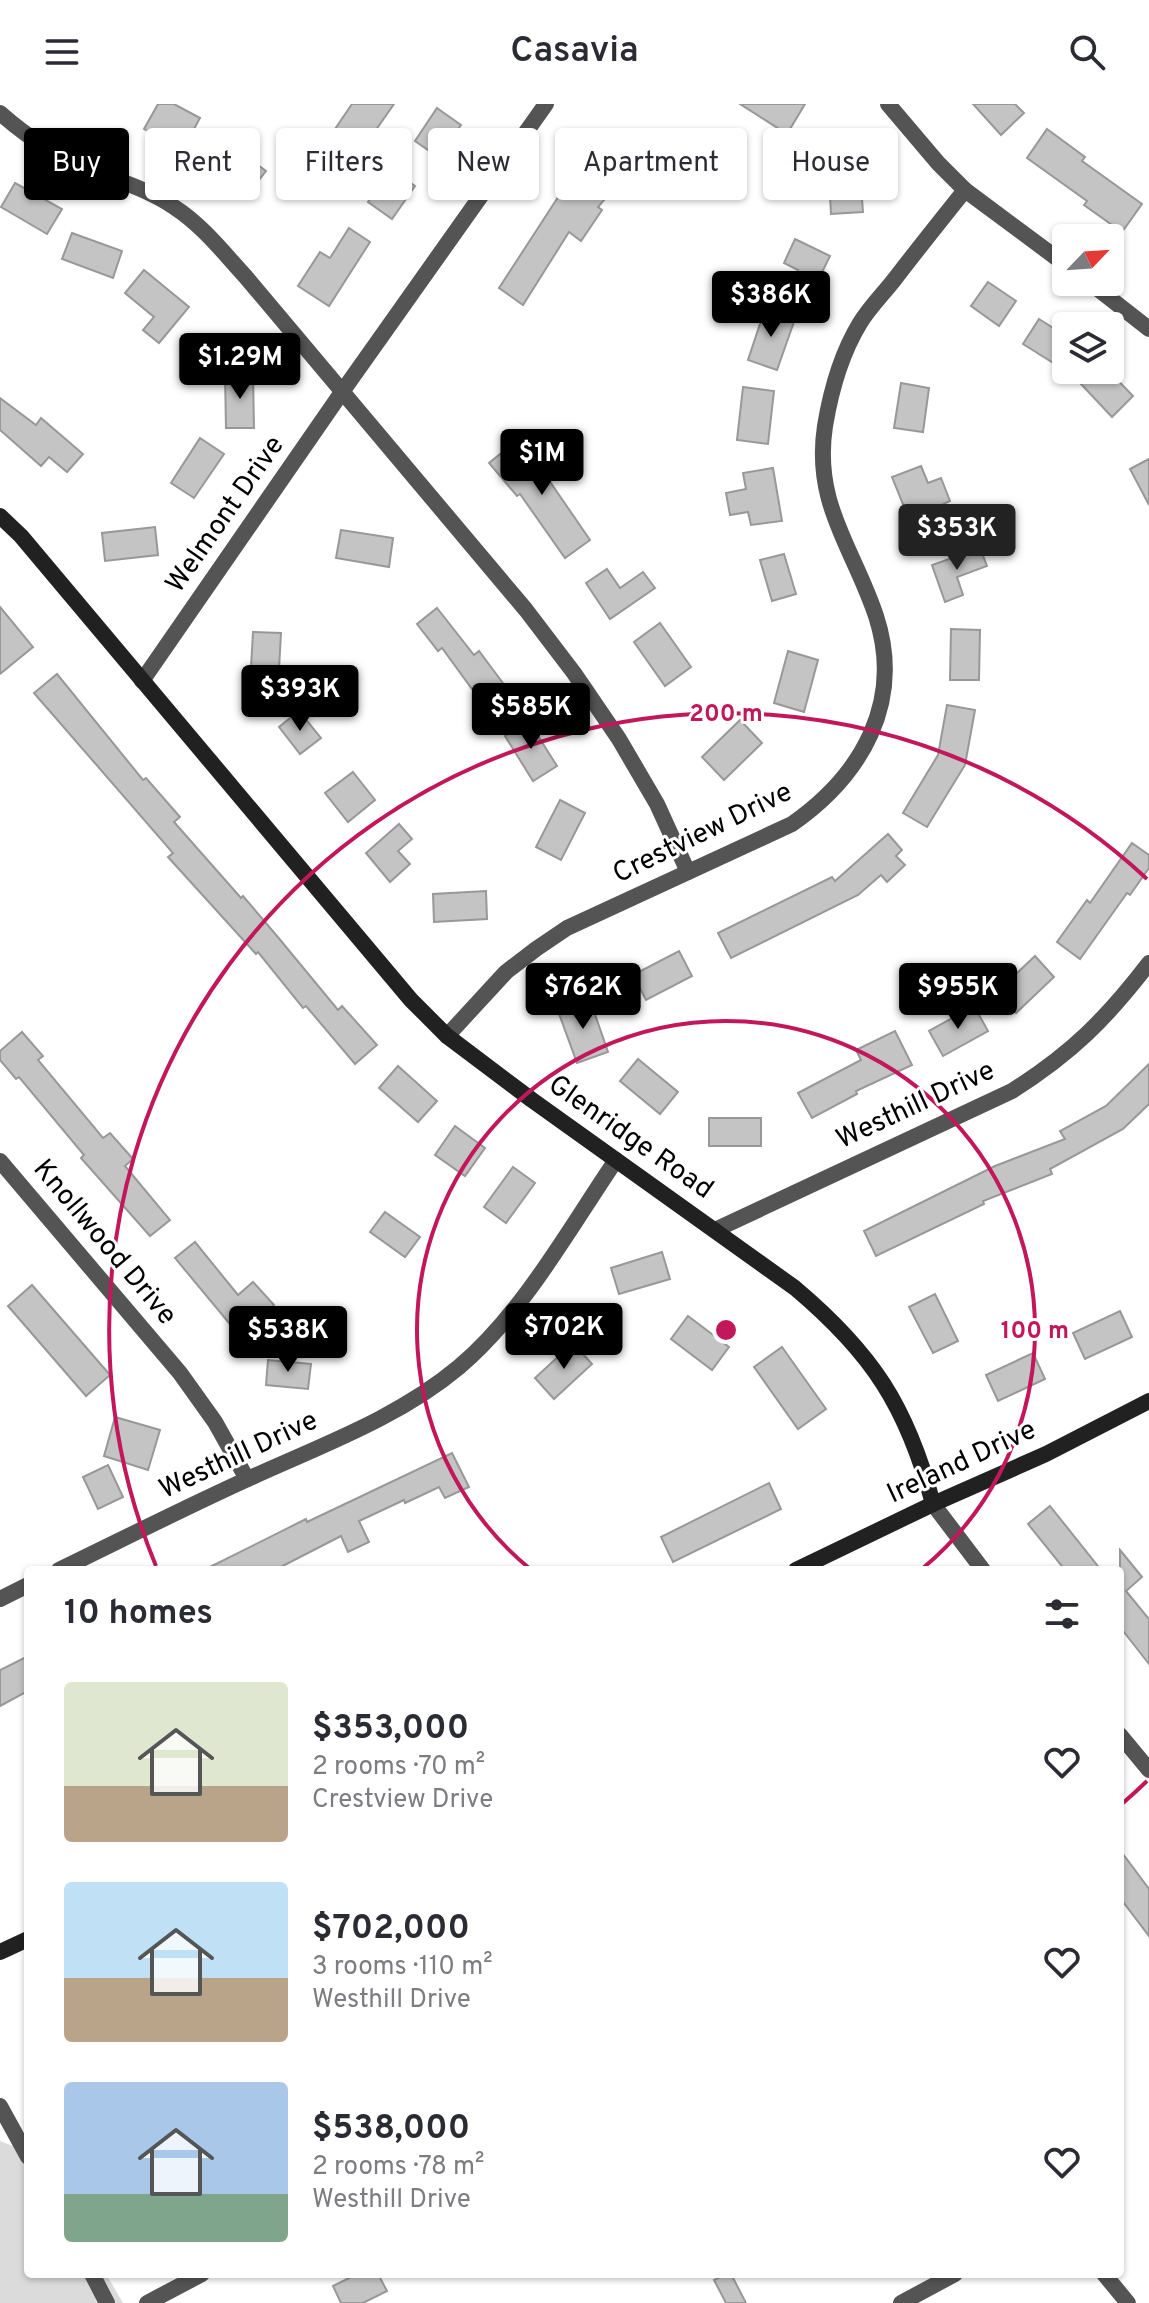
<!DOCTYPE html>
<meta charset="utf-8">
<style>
:root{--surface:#fff;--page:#f7f7f7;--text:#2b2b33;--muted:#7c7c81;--accent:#000}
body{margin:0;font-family:Overpass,sans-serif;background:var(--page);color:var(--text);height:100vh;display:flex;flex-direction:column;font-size:30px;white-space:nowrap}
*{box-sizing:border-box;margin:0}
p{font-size:26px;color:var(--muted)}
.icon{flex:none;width:44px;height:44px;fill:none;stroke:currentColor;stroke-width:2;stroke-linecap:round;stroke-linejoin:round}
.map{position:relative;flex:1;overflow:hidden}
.details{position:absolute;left:24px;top:1462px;width:1100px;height:712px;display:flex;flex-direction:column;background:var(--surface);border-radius:8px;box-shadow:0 2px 6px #0004}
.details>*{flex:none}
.hud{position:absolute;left:24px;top:24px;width:1102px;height:72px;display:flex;gap:16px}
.needle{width:52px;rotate:65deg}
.controls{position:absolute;left:1052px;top:120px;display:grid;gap:16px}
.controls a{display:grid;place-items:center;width:72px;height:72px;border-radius:8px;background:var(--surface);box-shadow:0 2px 6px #0004;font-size:40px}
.price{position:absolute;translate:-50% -68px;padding:0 18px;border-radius:8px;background:var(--accent);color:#fff;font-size:26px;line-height:52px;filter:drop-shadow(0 2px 4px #0008)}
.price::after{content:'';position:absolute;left:50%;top:48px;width:24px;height:18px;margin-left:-12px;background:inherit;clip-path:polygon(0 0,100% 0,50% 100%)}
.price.current{background:#222;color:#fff}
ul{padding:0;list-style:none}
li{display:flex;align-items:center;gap:24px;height:200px;padding:0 40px}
li span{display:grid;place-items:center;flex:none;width:224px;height:160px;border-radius:8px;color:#555}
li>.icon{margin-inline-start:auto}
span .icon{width:96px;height:96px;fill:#fffc;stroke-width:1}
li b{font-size:34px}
h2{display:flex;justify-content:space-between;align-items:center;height:96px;padding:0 40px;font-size:34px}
.chip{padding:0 28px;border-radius:8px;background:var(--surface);box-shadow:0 2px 6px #0004;font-size:28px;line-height:72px}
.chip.current{background:var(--accent);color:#fff}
header{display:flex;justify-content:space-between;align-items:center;height:104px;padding:0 40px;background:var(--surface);font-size:36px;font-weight:600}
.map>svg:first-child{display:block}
.green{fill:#dbdbdb}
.building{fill:#c4c4c4;stroke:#989898;stroke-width:2}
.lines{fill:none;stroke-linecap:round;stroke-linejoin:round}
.street{stroke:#545454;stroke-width:16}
.secondary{stroke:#212121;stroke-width:16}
.ring{fill:none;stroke:#c2185b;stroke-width:4}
.labels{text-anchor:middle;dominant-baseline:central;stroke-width:6;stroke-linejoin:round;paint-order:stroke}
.street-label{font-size:28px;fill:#000;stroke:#fff}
.centre{fill:#c2185b;stroke:#fff;stroke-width:4}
.ring-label{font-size:24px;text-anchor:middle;font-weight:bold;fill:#c2185b;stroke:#fff;stroke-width:6;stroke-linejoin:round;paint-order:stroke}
</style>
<header><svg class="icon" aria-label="menu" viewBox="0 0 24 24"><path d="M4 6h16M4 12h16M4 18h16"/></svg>Casavia<svg class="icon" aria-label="search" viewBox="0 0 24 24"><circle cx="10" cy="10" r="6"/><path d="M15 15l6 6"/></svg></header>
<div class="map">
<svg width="1149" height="2199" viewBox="0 0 1149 2199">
<rect width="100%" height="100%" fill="#fff"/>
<!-- green -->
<path class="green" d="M0 2037 28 2048V2170H106L123 2199H0Z"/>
<!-- building -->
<g class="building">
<path d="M158 0H174L200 14 182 47 144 25Z"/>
<path d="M352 0H394L359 50 331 31Z"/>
<path d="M740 0H805L787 30Z"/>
<path d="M973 0H1015L1024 9 1001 31Z"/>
<path d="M437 4 461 21 438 53 415 37Z"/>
<path d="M1047 25 1085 53 1082 57 1142 100 1122 128 1084 101 1087 97 1027 54Z"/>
<path d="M613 31 631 46 623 57 631 64 598 103 602 106 581 137 569 128 523 201 499 184 566 81 570 84Z"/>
<path d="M226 38 266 67 252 85 213 56Z"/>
<path d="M859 54 863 108 831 110 828 56Z"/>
<path d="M391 65 415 82 392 115 368 98Z"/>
<path d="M15 79 62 105 47 130 1 103Z"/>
<path d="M349 124 370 138 329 202 298 182 320 148 330 154Z"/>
<path d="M72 129 122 147 113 174 62 155Z"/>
<path d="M795 135 830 152 812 189 792 180 798 166 784 159Z"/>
<path d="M144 166 189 203 159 239 143 226 154 213 125 189Z"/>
<path d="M988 178 1016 197 999 222 971 202Z"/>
<path d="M765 205 795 215 777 266 748 256Z"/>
<path d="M1039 215 1066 232V267L1023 240Z"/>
<path d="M1096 266H1108L1133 292 1112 313 1081 280Z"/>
<path d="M253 270 254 324H226L225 271Z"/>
<path d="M901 279 929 284 923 328 894 324Z"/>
<path d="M743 283 774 287 768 340 737 336Z"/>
<path d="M0 294 36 321 41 314 83 350 67 368 49 353 41 362 0 326Z"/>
<path d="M200 334 224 350 194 394 171 379Z"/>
<path d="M509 343 524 361 546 343 558 358 544 369 590 436 565 454 520 390 517 392 489 359Z"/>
<path d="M1149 355V401L1130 365Z"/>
<path d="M921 362 928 379 941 374 950 397 937 403 943 419 915 430 892 373Z"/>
<path d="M773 364 782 417 751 421 748 408 730 411 726 389 746 385 743 369Z"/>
<path d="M155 423 158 451 105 457 102 429Z"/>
<path d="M341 426 393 434 389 463 336 454Z"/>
<path d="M980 444 987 462 957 473 963 491 945 498 932 461Z"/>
<path d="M784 450 796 490 772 497 760 456Z"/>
<path d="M607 465 620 484 643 468 655 484 610 515 586 479Z"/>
<path d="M0 503 33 543 0 570Z"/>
<path d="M437 504 474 551 479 547 511 590 488 607 442 544 438 547 417 520Z"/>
<path d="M660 519 691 563 665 582 634 538Z"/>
<path d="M951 525 980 526 979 576H950Z"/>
<path d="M253 528 281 529 278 583 250 581Z"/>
<path d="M788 547 818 556 804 608 774 599Z"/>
<path d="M57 570 143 676 146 674 180 713 174 718 241 794 243 792 277 832 338 906 342 902 377 941 355 960 306 902 303 904 258 848 256 850 168 753 173 749 34 589Z"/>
<path d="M947 601 975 606 965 661 927 723 903 709 938 651Z"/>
<path d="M299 607 321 634 300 650 279 623Z"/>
<path d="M528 616 557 662 533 677 505 632Z"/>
<path d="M740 616 762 639 724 676 702 653Z"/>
<path d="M353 668 375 696 348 718 325 689Z"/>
<path d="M560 696 585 709 561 756 536 743Z"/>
<path d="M399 720 412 735 398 747 410 760 390 778 366 749Z"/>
<path d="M888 730 902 746 896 752 905 761 887 778 881 771 858 791 731 854 718 829 832 773 835 777Z"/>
<path d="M1132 739 1149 751V764L1130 791 1127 789 1080 855 1057 838 1087 796 1090 799Z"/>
<path d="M486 787 487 815 434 818 433 790Z"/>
<path d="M679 847 692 872 646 896 633 871Z"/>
<path d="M1035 852 1054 873 1016 909 997 888Z"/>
<path d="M590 896 608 948 577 959 558 907Z"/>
<path d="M974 902 988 927 943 952 929 927Z"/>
<path d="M895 927 912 961 856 987 857 990 812 1014 798 989 861 956 856 946Z"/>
<path d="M22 928 43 952 38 956 103 1034 110 1029 133 1055 125 1062 170 1116 150 1132 81 1054 84 1051 19 973 16 975 0 956V947Z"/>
<path d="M638 955 678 988 660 1010 620 977Z"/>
<path d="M1149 960V1000L1123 1025 1050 1065 1052 1070 983 1097 984 1100 876 1152 864 1127 995 1062 1065 1035 1060 1027 1106 1002Z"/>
<path d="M398 962 437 997 418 1018 379 984Z"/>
<rect x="709" y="1014" width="52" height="28"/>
<path d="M455 1022 485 1044 465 1072 435 1051Z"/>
<path d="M513 1063 535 1079 506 1119 484 1103Z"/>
<path d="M385 1108 420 1133 405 1153 370 1128Z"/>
<path d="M195 1138 238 1191 253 1178 274 1201 239 1231 175 1154Z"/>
<path d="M662 1148 670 1175 619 1190 611 1164Z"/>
<path d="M32 1181 110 1271 86 1292 8 1202Z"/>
<path d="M935 1190 958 1237 933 1249 909 1203Z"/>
<path d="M1120 1207 1132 1233 1085 1255 1073 1229Z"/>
<path d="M688 1212 729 1243 712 1266 671 1235Z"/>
<path d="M573 1239 592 1260 554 1295 535 1274Z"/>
<path d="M782 1243 826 1305 798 1325 754 1263Z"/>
<path d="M1033 1249 1045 1275 998 1297 986 1271Z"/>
<path d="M268 1256 311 1260 308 1285 266 1281Z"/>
<path d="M115 1313 160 1326 148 1366 104 1352Z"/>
<path d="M452 1349 469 1383 445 1394 439 1383 405 1399 404 1396 359 1417 369 1438 348 1448 341 1432 275 1466H204L306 1415 307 1418Z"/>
<path d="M108 1361 123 1393 98 1405 83 1373Z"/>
<path d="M769 1379 781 1405 673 1458 661 1433Z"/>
<path d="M1050 1402 1101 1466H1065L1028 1420Z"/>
<path d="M1120 1446 1142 1473 1126 1487 1149 1515V1560L1120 1523Z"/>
<path d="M28 1552V1587L0 1602V1566Z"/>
<path d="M1120 1746 1149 1785V1832L1120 1794Z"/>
<path d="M357 2170H378L387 2187 363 2199H341L333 2182Z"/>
<path d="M726 2170H731L746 2199H726L714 2176Z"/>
</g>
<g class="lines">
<!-- street -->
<g class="street">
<path d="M888 0 938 59 965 86 1066 161"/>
<path d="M0 9C26 32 56 52 89 65 118 77 148 85 174 103 202 121 223 148 245 172L526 506 574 569 619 635 657 700 688 768"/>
<path d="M1089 178 1149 225"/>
<path d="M142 577 342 288 546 0"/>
<path d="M447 932 506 868 536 845 567 824 792 720C862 671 904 598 876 512 853 443 813 400 825 322 831 286 841 250 860 219 869 204 883 190 894 176 917 146 941 116 965 86"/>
<path d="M0 1057 180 1269 215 1318 247 1375"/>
<path d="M715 1126 1012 987C1072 949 1106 915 1149 859"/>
<path d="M933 1400 983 1466"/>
<path d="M59 1466C123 1435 186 1403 250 1374 322 1341 398 1314 459 1263 523 1209 569 1125 616 1056"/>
<path d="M0 1495 28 1481"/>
<path d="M1120 1631 1149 1666"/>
<path d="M0 2002 28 2053"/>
<path d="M92 2170 107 2199"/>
<path d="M1104 2170 1128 2199"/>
<path d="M147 2199 202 2170"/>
<path d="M901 2199 955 2170"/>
</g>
<!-- secondary -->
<g class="secondary">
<path d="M0 412 21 432 411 896 447 932 532 996 795 1184C872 1249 907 1302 933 1400"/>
<path d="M796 1466 933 1400 1046 1350 1149 1297"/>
<path d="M0 1848 28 1835"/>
</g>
</g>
<!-- distance rings -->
<g class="ring">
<path d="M529 1464A309 309 0 1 1 923 1464"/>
<path d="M1147 1677A617 617 0 0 1 1123 1699M156 1462A617 617 0 0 1 1147 775"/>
</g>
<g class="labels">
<!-- street labels -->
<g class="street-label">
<text transform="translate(226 411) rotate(-55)">Welmont Drive</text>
<text transform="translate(703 730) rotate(-26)">Crestview Drive</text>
<text transform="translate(916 1002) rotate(-25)">Westhill Drive</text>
<text transform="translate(630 1034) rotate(35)">Glenridge Road</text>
<text transform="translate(104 1139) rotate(50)">Knollwood Drive</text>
<text transform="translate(239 1352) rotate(-25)">Westhill Drive</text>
<text transform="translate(962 1359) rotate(-25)">Ireland Drive</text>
</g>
</g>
<circle cx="726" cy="1226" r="12" class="centre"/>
<g class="ring-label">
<text x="726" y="617">200 m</text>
<text x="1035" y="1234">100 m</text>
</g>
</svg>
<div class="controls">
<a><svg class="needle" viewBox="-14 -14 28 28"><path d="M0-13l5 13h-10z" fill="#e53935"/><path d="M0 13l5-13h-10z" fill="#7c7c81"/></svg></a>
<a><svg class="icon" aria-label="layers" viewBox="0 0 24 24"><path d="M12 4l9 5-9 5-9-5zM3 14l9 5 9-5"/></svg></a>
</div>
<b class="price" style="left:771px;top:235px">$386K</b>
<b class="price" style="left:240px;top:297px">$1.29M</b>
<b class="price" style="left:542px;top:393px">$1M</b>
<b class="price current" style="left:957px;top:468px">$353K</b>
<b class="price" style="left:300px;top:629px">$393K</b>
<b class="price" style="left:531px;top:647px">$585K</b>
<b class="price" style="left:583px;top:927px">$762K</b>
<b class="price" style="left:958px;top:927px">$955K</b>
<b class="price" style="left:564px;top:1267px">$702K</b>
<b class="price" style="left:288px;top:1270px">$538K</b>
<div class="hud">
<a class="chip current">Buy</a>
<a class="chip">Rent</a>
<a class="chip">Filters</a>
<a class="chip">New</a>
<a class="chip">Apartment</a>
<a class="chip">House</a>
</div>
<section class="details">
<h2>10 homes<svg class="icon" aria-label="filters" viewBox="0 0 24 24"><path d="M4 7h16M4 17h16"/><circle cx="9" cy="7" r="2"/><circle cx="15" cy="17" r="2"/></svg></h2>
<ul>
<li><span style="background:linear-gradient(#dfe7d0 65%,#b9a48a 0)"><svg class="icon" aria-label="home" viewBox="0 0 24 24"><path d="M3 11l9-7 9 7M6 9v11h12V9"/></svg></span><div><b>$353,000</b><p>2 rooms · 70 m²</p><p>Crestview Drive</p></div><svg class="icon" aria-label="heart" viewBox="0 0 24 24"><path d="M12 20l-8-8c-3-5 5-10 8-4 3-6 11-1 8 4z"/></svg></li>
<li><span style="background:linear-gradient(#bfe0f5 60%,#b9a48a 0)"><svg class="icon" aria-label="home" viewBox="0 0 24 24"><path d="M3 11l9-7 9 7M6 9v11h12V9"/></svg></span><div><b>$702,000</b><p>3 rooms · 110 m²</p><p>Westhill Drive</p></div><svg class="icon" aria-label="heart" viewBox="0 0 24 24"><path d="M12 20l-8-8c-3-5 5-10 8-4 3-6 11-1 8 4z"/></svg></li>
<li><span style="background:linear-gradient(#a9c7e8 70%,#7fa58c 0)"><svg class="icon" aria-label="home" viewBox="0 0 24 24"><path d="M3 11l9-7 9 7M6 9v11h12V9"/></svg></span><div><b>$538,000</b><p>2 rooms · 78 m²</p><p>Westhill Drive</p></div><svg class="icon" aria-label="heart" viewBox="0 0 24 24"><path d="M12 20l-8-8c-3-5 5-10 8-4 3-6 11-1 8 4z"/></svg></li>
</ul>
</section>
</div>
